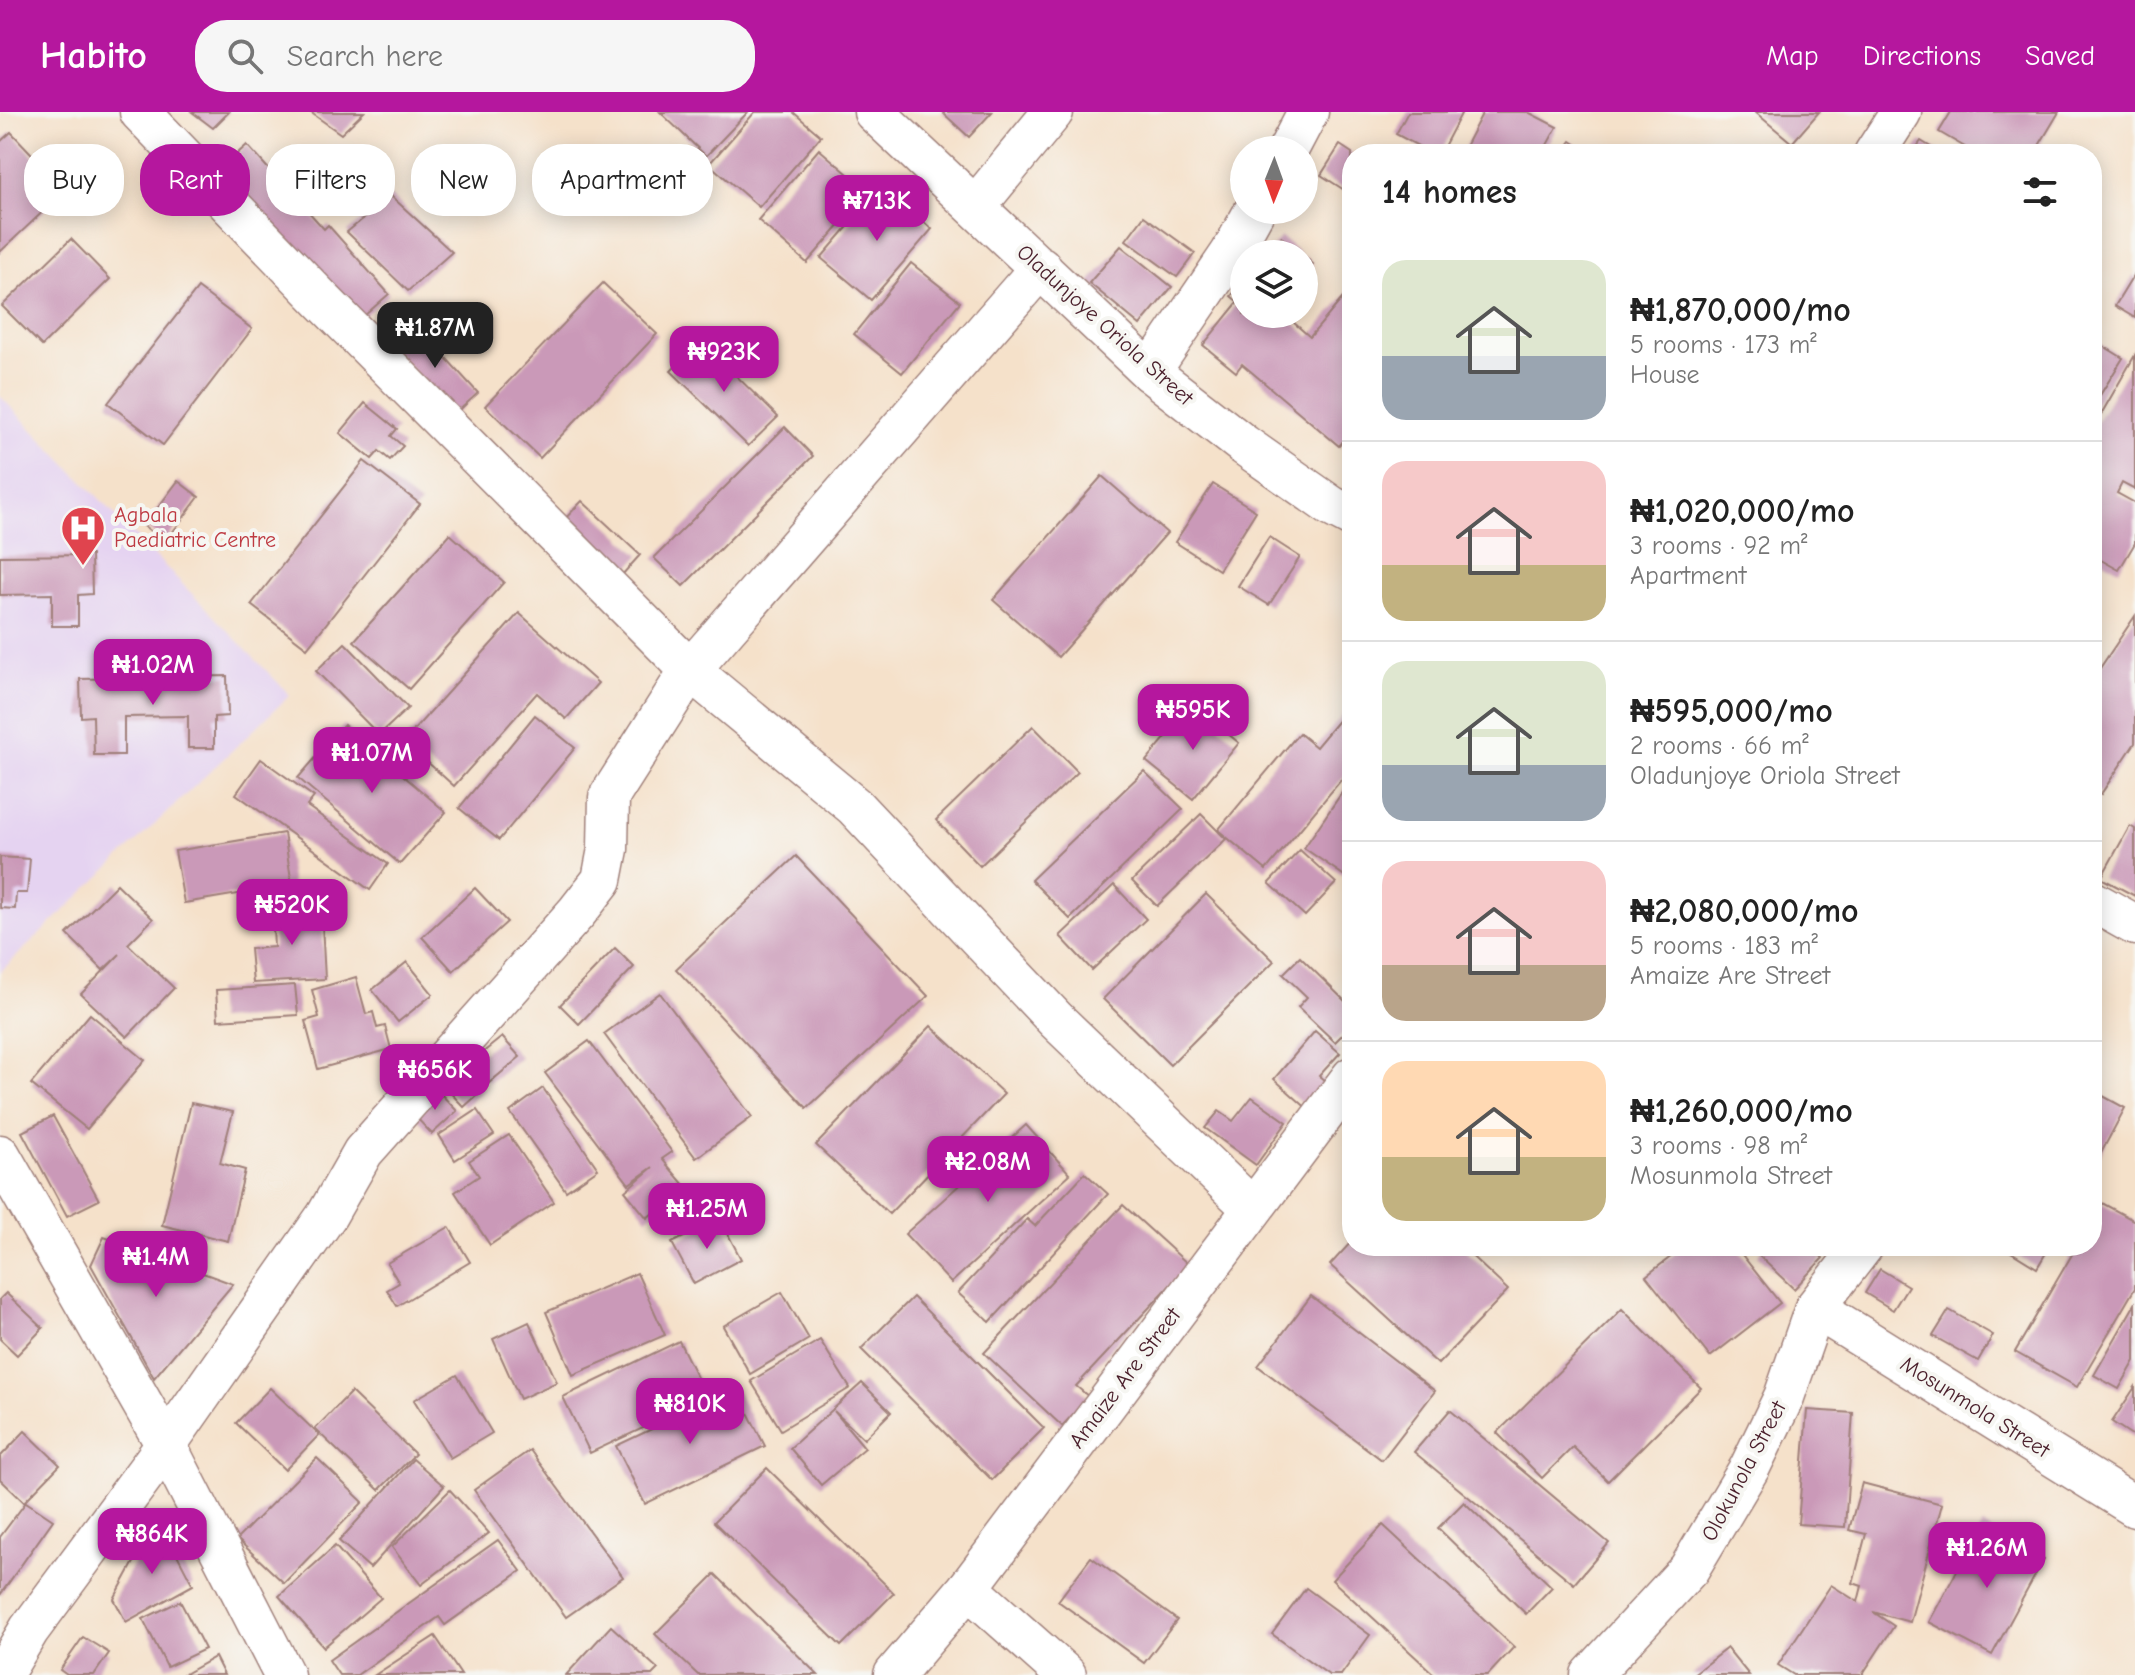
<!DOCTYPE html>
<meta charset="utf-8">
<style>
:root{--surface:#fff;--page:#f6f6f6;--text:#222;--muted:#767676;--line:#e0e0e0;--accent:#b5179e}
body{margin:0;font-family:"Comic Neue",sans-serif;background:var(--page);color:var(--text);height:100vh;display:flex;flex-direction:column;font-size:30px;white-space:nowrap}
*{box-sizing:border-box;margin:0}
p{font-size:26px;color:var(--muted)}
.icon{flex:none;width:44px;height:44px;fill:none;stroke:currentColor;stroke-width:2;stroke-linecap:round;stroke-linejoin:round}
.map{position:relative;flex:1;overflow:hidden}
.sheet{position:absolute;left:1342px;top:32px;width:760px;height:1112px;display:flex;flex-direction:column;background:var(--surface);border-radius:32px;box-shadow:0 4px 20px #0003}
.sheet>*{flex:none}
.guide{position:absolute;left:24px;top:32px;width:760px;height:72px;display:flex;gap:16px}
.needle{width:52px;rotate:181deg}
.tools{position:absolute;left:1230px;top:24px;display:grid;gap:16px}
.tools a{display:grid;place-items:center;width:88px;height:88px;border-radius:50%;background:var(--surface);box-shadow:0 4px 20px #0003;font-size:40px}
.price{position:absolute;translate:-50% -68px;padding:0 18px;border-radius:16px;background:var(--accent);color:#fff;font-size:26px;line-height:52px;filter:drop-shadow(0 2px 4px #0008)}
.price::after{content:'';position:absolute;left:50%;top:48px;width:24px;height:18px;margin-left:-12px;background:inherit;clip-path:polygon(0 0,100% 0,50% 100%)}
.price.on{background:#222;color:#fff}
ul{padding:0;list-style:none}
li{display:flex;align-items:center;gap:24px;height:200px;padding:0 40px}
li+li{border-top:2px solid var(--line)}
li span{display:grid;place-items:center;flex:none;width:224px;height:160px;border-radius:24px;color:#555}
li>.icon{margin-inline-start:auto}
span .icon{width:96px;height:96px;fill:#fffc;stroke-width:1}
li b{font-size:34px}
h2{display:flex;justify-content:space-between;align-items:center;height:96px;padding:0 40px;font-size:34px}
.chip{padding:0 28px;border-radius:32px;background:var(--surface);box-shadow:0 4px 20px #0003;font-size:28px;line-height:72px}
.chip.on{background:var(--accent);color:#fff}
header{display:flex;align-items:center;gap:48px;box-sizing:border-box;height:112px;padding:0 40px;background:var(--accent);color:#fff}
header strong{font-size:38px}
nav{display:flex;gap:44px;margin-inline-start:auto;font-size:28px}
.search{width:560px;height:72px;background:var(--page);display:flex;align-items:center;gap:20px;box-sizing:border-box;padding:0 28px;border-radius:32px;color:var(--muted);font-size:30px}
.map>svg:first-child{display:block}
.built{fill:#e5d3f1}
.building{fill:#ca99b8}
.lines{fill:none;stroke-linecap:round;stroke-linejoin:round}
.minor-casing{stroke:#a0807a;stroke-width:43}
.minor{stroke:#fff;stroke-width:40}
.labels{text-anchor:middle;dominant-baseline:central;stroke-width:8;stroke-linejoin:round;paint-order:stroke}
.street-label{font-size:22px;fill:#4a1f2b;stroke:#f6f6f2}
.health-label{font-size:22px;fill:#be3a42;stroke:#f6f6f2;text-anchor:start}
</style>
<header>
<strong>Habito</strong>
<div class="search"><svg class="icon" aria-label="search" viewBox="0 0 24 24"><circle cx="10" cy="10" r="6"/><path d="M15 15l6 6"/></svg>Search here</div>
<nav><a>Map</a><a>Directions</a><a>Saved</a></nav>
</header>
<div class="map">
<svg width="2135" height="1563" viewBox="0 0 2135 1563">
<rect width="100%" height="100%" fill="#f6f6f2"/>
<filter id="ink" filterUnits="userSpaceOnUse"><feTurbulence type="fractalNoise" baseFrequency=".0125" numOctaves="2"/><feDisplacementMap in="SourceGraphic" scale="16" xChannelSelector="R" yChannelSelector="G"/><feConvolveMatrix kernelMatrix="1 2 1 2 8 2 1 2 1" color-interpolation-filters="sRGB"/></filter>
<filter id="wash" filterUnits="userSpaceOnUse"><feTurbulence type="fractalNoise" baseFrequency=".006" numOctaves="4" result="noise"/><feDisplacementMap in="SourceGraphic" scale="32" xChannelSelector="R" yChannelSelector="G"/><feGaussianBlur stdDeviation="1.8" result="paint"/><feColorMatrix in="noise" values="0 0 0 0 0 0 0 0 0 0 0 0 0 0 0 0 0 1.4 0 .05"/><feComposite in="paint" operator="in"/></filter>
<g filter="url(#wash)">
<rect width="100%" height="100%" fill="#f5e1ca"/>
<!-- built -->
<path class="built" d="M0 284 290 583 0 860Z"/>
<g id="blocks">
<!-- building -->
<g class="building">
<path d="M192 0H229L213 16Z"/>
<path d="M310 0H364L341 22Z"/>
<path d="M660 0H748L706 44Z"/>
<path d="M755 0H793L821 24 759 95 709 52Z"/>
<path d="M942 0H992L969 25Z"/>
<path d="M1408 0H1462L1440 42H1433L1396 22Z"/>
<path d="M1483 0H1528L1557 15 1542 42H1461Z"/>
<path d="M1755 0H1819L1792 31Z"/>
<path d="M1951 0H2059L2034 42H1977L1939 20Z"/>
<path d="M11 20 66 78 0 140V30Z"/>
<path d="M1571 29 1590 42H1561Z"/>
<path d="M1921 29 1942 42H1912Z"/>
<path d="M247 33 273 62 282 54 298 72 290 79 324 117 328 113 389 182 356 211 219 58Z"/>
<path d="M1340 33 1352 41V83L1321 63Z"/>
<path d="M819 37 869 80 807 151 758 108Z"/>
<path d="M883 74 932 117 871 188 821 146Z"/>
<path d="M391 84 452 140 408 179 347 120Z"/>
<path d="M1144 104 1195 141 1177 165 1126 128Z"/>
<path d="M1281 125 1301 142H1266Z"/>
<path d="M71 127 110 167 42 234 2 194Z"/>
<path d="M1121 134 1172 175 1140 213 1089 171Z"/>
<path d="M1304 144 1313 152 1304 163Z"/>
<path d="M911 151 960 190 902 261 854 222Z"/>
<path d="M2135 161V206L2115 194Z"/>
<path d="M1244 168V202H1284L1310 225 1347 181 1352 185V319L1339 334 1242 252 1236 260 1203 233 1238 190 1231 184Z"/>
<path d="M603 171 657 222 540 346 485 294Z"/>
<path d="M198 176 252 217 163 333 108 291Z"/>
<path d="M416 213 478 281 454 303 391 235Z"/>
<path d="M2092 227 2123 246 2092 296Z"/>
<path d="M701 229 778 305 748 334 671 259Z"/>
<path d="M2135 243V378L2122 371 2117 381 2135 391V431L2119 458 2092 443V318Z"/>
<path d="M365 291 397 317 391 324 403 334 390 348 379 339 372 347 340 321Z"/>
<path d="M785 315 813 344 683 474 654 446Z"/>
<path d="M364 349 420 392 307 536 251 493Z"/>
<path d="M1102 364 1167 421 1058 545 993 488Z"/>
<path d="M178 369 199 385 165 430 144 414Z"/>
<path d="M1213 372 1256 399 1219 458 1175 430Z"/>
<path d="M582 389 640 443 621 464 562 410Z"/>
<path d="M450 422 504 470 409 577 354 529Z"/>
<path d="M1269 425 1300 445 1269 493 1238 474Z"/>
<path d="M91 443 92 482 78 483V514H52V482L0 483V444Z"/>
<path d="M519 501 598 571 566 607 537 581 454 674 404 629Z"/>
<path d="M2135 504V631L2101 682 2092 676V568Z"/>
<path d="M345 531 408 596 379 623 316 559Z"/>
<path d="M227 564 228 604 214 605V636H188V604L124 605V643H94L93 604 81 605 80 567Z"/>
<path d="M1193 593 1239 631 1193 687 1146 649Z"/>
<path d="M1346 599 1352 604V655L1266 758 1218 718 1299 621 1316 635Z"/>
<path d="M535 603 575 636 499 728 459 696Z"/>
<path d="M344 613 446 700 400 752 298 666Z"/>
<path d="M1033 614 1078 660 980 754 936 708Z"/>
<path d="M261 647 314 685 307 694 388 752 370 778 236 682Z"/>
<path d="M1144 659 1183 697 1070 807 1031 768Z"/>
<path d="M1352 666V769L1304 736Z"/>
<path d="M1201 702 1226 727 1157 794 1132 769Z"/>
<path d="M2130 714 2135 717V784L2101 766Z"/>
<path d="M284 721 292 773 184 791 175 739Z"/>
<path d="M1300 738 1336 771 1305 804 1269 771Z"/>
<path d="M796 744 928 884 807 996 676 857Z"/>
<path d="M0 745 30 747 27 781H16L15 797 0 796Z"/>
<path d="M117 772 153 807 128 832 174 876 127 925 81 882 120 842 103 858 67 822Z"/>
<path d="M1114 773 1146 807 1092 858 1060 824Z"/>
<path d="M475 776 507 810 453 859 422 825Z"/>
<path d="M1206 782 1274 849 1170 953 1103 887Z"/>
<path d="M321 793 325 867 253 871 250 837 274 835 272 796Z"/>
<path d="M615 836 634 855 579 912 560 893Z"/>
<path d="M1300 845 1352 896V913L1335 930 1298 895 1307 885 1283 862Z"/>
<path d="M407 850 433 882 398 910 372 878Z"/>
<path d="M356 865 366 902 373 900 377 916 385 914 391 937 318 957 305 909 319 905 312 878Z"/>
<path d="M295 873 298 903 218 908 216 878Z"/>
<path d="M660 881 752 1005 696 1046 604 922Z"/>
<path d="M90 902 145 948 87 1017 31 972Z"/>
<path d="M931 914 1004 982 889 1102 816 1033Z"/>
<path d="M1315 919 1340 941 1319 964 1331 974 1310 999 1274 967Z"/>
<path d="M502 925 520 945 489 971 471 950Z"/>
<path d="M589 929 672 1040 662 1047 685 1074 647 1106 625 1079 653 1055 629 1072 545 961Z"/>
<path d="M464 955 484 977 464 995 443 973Z"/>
<path d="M543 976 598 1057 566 1079 510 1000Z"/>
<path d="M2092 978 2125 996 2092 1058Z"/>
<path d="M438 979 457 999 432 1022 413 1002Z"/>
<path d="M1252 985 1287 1010 1256 1053 1205 1016 1219 999 1233 1009Z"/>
<path d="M191 991 233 1000 220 1051 245 1058 228 1129 162 1113Z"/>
<path d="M477 998 494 1023 455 1048 439 1023Z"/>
<path d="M53 1004 99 1088 67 1104 22 1020Z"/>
<path d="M1026 1013 1070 1062 951 1171 905 1122Z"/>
<path d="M509 1023 554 1090 490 1133 455 1080 479 1064 469 1049Z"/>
<path d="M1085 1061 1108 1082 990 1210 958 1181 1027 1107 1035 1114Z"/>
<path d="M2102 1091 2135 1109V1176L2077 1275 2015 1240 2077 1134H2092V1108Z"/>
<path d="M1123 1093 1189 1153 1076 1274 1089 1285 1062 1314 984 1241Z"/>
<path d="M720 1107 741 1147 694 1172 672 1131Z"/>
<path d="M449 1115 470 1150 397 1194 387 1178 399 1171 387 1151Z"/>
<path d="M104 1125 233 1172 154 1266 91 1153Z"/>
<path d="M1352 1129V1134H1461L1508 1178 1438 1252 1330 1153Z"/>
<path d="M1685 1134H1735L1780 1191 1710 1245 1646 1164Z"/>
<path d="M1766 1134H1811L1823 1146 1794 1177 1758 1143Z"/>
<path d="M2015 1134H2050L2037 1156 2011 1140Z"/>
<path d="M1880 1157 1908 1174 1893 1198 1865 1181Z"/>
<path d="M637 1161 665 1223 573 1263 546 1200Z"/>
<path d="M782 1180 809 1227 750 1262 723 1214Z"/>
<path d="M6 1181 43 1216 17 1243 0 1227V1187Z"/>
<path d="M1311 1184 1435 1279 1382 1348 1258 1254Z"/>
<path d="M913 1185 1044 1316 992 1368 861 1237Z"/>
<path d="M2135 1192V1249L2119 1277 2094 1263Z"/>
<path d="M1622 1197 1701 1276 1608 1369 1573 1335 1542 1366 1497 1321Z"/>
<path d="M1949 1198 1993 1223 1978 1249 1933 1224Z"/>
<path d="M529 1210 557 1270 520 1287 493 1227Z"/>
<path d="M820 1228 850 1276 781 1318 751 1269Z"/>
<path d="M679 1229 707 1286 590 1341 563 1285Z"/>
<path d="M457 1263 492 1321 450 1346 414 1288Z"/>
<path d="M862 1271 891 1300 864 1327 834 1299 865 1336 821 1373 790 1336Z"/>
<path d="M2135 1275V1325L2112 1310Z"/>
<path d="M270 1276 319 1323 285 1358 236 1311Z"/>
<path d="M736 1277 765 1334 645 1392 616 1334Z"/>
<path d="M351 1280 415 1342 379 1378 315 1317Z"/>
<path d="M1450 1298 1609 1431 1574 1472 1414 1340Z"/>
<path d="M1807 1298 1853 1301 1845 1415 1798 1412Z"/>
<path d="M25 1319 60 1353 24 1390 0 1367V1345Z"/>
<path d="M530 1338 623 1465 566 1505 474 1378Z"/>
<path d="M317 1346 363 1390 284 1471 237 1427Z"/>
<path d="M413 1347 444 1374 370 1456 339 1429Z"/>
<path d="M767 1356 894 1481 841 1534 714 1410Z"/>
<path d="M1862 1371 1942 1392 1910 1510 1873 1500 1894 1514 1862 1563H1794L1778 1553 1831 1473 1858 1490 1862 1474 1853 1471 1866 1422 1849 1418Z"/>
<path d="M450 1378 489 1421 421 1473 392 1435Z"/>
<path d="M26 1390 53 1408 0 1483V1425Z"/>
<path d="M1464 1390 1552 1475 1526 1502 1438 1416Z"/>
<path d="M158 1406 193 1473 126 1510 114 1487Z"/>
<path d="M1383 1413 1514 1535 1488 1563H1435L1332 1468Z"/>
<path d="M1982 1413 2044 1447 1992 1543 1929 1510Z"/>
<path d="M498 1428 521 1459 445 1513 439 1505 357 1563H339L329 1548Z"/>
<path d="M335 1434 381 1486 324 1535 279 1484Z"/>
<path d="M1091 1445 1177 1508 1144 1551 1058 1489Z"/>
<path d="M715 1462 818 1563H698L655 1522Z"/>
<path d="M1306 1476 1370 1523 1341 1563H1329L1272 1522Z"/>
<path d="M180 1489 205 1537 167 1555 143 1507Z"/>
<path d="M611 1514 658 1557 652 1563H566Z"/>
<path d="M435 1524 461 1563H375Z"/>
<path d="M83 1525 109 1541 94 1563H67L60 1558Z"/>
<path d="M1727 1536 1749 1563H1692Z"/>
<path d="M215 1545 224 1563H183Z"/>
</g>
</g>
</g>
<g filter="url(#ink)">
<use href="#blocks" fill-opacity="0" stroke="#a0807a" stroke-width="2"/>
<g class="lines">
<!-- minor casing -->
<g class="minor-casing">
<g id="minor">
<path d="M140 0 323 189 690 558 854 694 1056 908 1252 1096"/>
<path d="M874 0 1150 260 1244 333 1331 394 1352 405"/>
<path d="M1288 38 1308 0"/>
<path d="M1874 42 1901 0"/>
<path d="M976 94 1053 0"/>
<path d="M1150 260 1231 141 1255 98"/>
<path d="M2092 789 2135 813"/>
<path d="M0 1043 166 1333 284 1563"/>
<path d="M1815 1196 2135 1395"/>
<path d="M968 1476 1066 1563"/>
<path d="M2 1563 29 1518 166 1333 327 1103 363 1040 577 800 602 768 608 737 609 685 690 558 1041 155"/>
<path d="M894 1563 968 1476 1352 965"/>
<path d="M1591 1563 1689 1457 1750 1355 1784 1285 1815 1196 1863 1134"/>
</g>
</g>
<!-- minor -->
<use href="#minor" class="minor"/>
</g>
</g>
<!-- icons -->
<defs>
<g id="hospital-pin" transform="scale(2.3)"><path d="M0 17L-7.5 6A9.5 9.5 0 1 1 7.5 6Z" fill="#e0444e" stroke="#f6f6f2"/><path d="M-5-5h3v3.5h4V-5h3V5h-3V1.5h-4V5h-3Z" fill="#fff"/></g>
</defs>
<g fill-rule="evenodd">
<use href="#hospital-pin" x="83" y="416"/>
</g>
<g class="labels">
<!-- street labels -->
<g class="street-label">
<text transform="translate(1105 213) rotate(42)">Oladunjoye Oriola Street</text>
<text transform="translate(1125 1266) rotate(-53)">Amaize Are Street</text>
<text transform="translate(1975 1295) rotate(32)">Mosunmola Street</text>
<text transform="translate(1744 1359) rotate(-62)">Olokunola Street</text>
</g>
<!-- health labels -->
<g class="health-label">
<text x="114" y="403">Agbala<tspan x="114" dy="25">Paediatric Centre</tspan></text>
</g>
</g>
</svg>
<div class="tools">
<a><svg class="needle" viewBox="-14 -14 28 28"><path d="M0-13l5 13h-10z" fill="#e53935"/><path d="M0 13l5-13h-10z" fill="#767676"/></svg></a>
<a><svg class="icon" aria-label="layers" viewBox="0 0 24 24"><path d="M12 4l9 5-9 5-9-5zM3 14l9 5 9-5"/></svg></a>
</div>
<b class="price" style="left:877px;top:131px">₦713K</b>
<b class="price on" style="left:435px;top:258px">₦1.87M</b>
<b class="price" style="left:724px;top:282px">₦923K</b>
<b class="price" style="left:153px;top:595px">₦1.02M</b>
<b class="price" style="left:1193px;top:640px">₦595K</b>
<b class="price" style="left:372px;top:683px">₦1.07M</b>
<b class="price" style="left:292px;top:835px">₦520K</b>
<b class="price" style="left:435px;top:1000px">₦656K</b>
<b class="price" style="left:988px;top:1092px">₦2.08M</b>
<b class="price" style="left:707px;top:1139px">₦1.25M</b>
<b class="price" style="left:156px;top:1187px">₦1.4M</b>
<b class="price" style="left:690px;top:1334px">₦810K</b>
<b class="price" style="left:152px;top:1464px">₦864K</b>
<b class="price" style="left:1987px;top:1478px">₦1.26M</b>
<div class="guide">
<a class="chip">Buy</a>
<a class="chip on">Rent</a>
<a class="chip">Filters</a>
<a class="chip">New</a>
<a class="chip">Apartment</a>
</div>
<section class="sheet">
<h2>14 homes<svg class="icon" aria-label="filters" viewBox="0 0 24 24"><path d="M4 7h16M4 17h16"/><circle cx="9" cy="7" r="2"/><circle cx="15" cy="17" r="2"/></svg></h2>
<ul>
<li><span style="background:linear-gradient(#dfe7d0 60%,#9aa5b1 0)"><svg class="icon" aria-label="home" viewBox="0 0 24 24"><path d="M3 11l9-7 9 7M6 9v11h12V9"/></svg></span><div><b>₦1,870,000/mo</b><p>5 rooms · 173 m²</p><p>House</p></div></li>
<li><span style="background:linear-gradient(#f6c9c9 65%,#c2b280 0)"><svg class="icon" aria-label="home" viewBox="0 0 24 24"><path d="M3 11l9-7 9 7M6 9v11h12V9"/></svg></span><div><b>₦1,020,000/mo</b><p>3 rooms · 92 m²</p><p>Apartment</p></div></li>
<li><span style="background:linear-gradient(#dfe7d0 65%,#9aa5b1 0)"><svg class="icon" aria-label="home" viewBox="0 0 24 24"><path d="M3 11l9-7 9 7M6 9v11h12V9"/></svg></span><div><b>₦595,000/mo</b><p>2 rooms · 66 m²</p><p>Oladunjoye Oriola Street</p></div></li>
<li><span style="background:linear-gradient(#f6c9c9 65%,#b9a48a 0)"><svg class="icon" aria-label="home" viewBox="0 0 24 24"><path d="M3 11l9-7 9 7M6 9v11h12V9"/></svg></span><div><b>₦2,080,000/mo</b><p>5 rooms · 183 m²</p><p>Amaize Are Street</p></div></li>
<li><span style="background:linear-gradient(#ffd9b3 60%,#c2b280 0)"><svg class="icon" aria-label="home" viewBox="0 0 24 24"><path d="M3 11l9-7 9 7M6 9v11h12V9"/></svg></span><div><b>₦1,260,000/mo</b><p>3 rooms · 98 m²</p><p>Mosunmola Street</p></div></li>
</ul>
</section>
</div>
